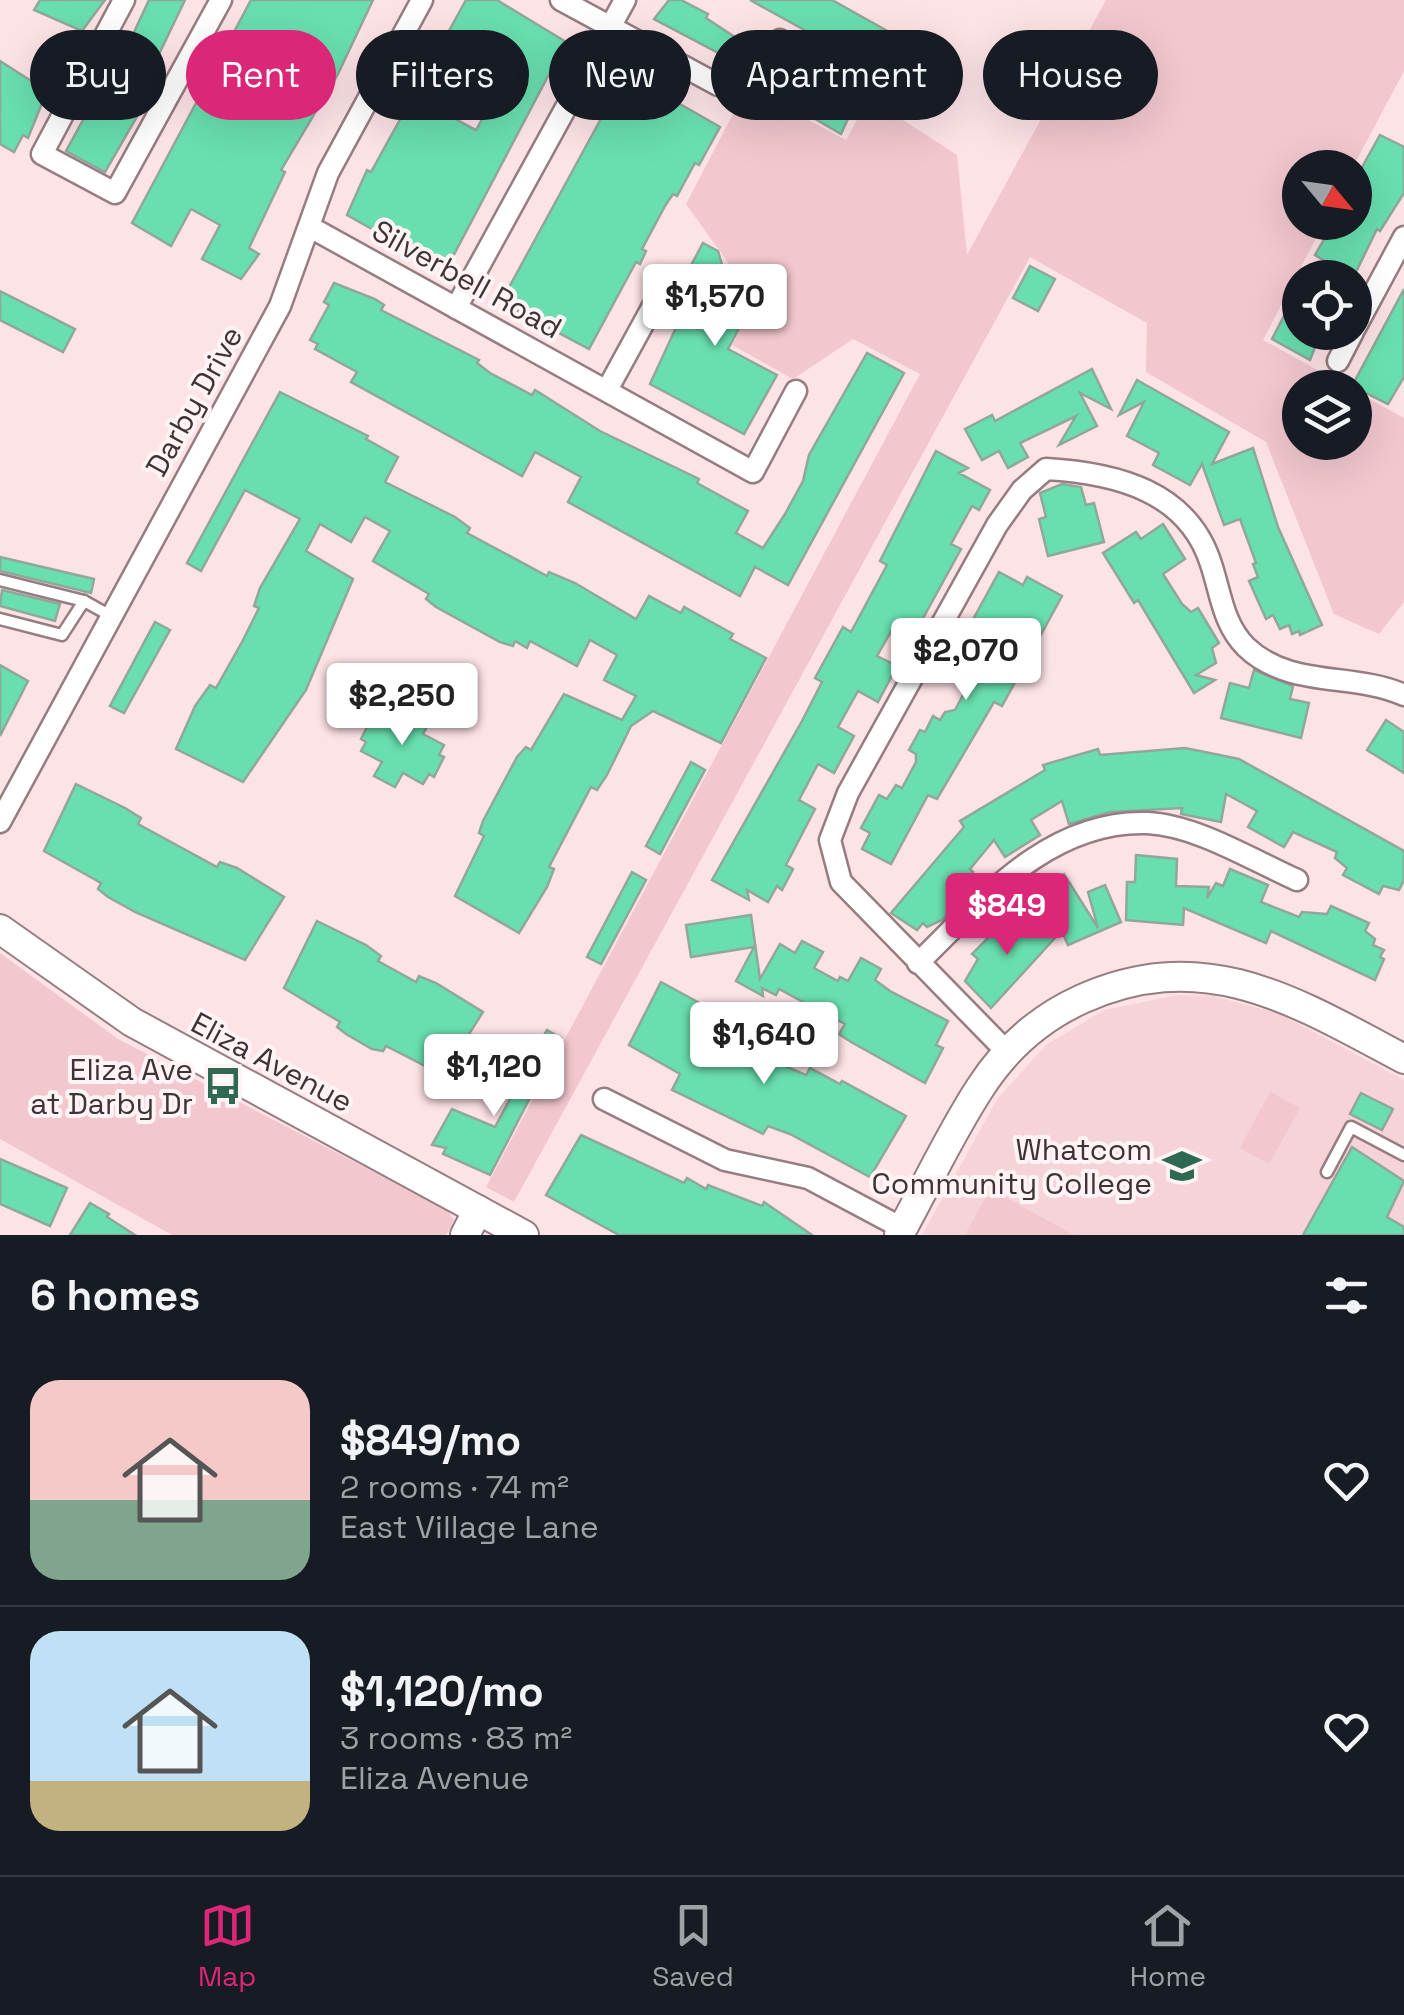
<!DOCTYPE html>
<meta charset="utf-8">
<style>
:root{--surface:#171b24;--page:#20242c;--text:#f1f3f6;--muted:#9ea1a6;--line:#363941;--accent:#db2777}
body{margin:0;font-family:"Space Grotesk",sans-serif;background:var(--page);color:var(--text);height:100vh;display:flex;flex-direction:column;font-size:38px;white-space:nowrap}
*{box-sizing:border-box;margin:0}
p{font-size:32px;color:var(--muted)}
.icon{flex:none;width:55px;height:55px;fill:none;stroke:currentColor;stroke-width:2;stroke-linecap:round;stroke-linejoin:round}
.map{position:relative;height:1235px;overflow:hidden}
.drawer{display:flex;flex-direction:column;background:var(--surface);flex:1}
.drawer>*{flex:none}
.guide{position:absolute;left:30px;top:30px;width:1345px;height:90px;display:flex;gap:20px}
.needle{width:65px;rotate:119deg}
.fabs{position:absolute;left:1282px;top:150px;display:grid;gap:20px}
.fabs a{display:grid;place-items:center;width:90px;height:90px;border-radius:50%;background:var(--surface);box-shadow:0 10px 40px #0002;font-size:50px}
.price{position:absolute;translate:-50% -85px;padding:0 22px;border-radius:10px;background:#fff;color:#222;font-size:32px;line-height:65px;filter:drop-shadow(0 2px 5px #0008)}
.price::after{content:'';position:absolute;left:50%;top:60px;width:30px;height:22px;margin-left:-15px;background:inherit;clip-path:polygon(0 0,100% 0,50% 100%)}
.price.selected{background:var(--accent);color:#fff}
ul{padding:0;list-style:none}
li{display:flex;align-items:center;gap:30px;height:250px;padding:0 30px}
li+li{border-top:2px solid var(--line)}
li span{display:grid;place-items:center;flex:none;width:280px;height:200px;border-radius:30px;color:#555}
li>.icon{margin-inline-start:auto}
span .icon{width:120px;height:120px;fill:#fffc;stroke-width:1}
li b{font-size:42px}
h2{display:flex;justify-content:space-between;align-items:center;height:120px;padding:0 30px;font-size:42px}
.pill{padding:0 35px;border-radius:45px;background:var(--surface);box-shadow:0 10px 40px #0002;font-size:35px;line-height:90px}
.pill.selected{background:var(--accent);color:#fff}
.dock{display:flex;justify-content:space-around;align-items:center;height:140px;border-top:2px solid var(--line);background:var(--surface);font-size:28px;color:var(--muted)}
.dock a{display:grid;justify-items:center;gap:5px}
.dock .selected{color:var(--accent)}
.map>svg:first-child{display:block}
.built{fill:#f6d3d9}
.green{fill:#f2c7ce}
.building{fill:#69dfaf;stroke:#90a79c;stroke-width:2.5;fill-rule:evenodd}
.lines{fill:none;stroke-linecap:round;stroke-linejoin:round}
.lane-casing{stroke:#967d81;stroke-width:15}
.street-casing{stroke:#967d81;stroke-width:25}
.secondary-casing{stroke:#967d81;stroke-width:32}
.lane{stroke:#fff;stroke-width:10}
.street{stroke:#fff;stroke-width:20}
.secondary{stroke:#fff;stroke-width:28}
.labels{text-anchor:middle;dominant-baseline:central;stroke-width:8;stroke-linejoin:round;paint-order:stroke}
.street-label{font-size:30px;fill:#3e3335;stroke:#fff4f5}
.poi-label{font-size:30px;fill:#3e3335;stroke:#fff4f5;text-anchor:end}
</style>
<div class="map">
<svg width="1404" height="1235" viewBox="0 0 1404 1235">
<rect width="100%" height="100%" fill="#fde2e6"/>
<!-- built -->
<path class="built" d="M1178 995 1213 996 1280 1014 1404 1080V1235H922L998 1098 1046 1045 1104 1010Z"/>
<!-- green -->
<g class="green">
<path d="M1106 0H1404V71L1353 167 1300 168V222L1324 223 1263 340 1348 387 1300 388V442H1355V391L1404 418V602L1379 634 1334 614 1266 442 1146 372 1147 323 1030 257 514 1202 486 1187 920 374 853 339 793 379 732 345 765 284 729 264 686 204 733 114 780 105 846 140 869 98 957 155 967 255Z"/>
<path d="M0 953 118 1039 447 1210 454 1220 446 1235H172L0 1139Z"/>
<path d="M1270 1092 1300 1108 1269 1164 1240 1148Z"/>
<path d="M990 1189 1074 1235H965Z"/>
</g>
<!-- building -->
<g class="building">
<path d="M40 0H105L82 31 34 10Z"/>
<path d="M149 0H185L148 77 157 82 105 172 66 151 117 58 121 60Z"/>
<path d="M251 0H373L337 76 281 170 285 172 249 248 259 254 241 279 202 259 220 225 191 209 171 246 132 223Z"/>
<path d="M466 0H497L566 42 449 264 413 245 395 242 347 215 367 170 371 172ZM475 75 499 88 476 130 450 116Z"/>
<path d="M669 0H681L708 14 706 18 756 51 747 68 654 19Z"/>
<path d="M750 0H832L898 37 875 80 858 71 861 67 846 58 848 54Z"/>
<path d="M0 61 47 91 28 138 23 135 14 152 0 144Z"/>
<path d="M624 72 720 127 699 165 695 163 677 196 673 194 665 206 642 249 646 251 640 264 636 262 589 349 501 302 603 115 598 112Z"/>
<path d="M816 84 853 108 841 134 805 113Z"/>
<path d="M1380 135 1404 147V193L1380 231 1377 229 1353 278 1315 255 1334 222H1355V180Z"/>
<path d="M703 243 718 251 723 268 761 287 728 349 777 375 744 434 650 384 680 319 697 329 712 301 681 284Z"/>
<path d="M1030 266 1055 279 1038 311 1013 298Z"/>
<path d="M334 283 375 299 384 305 381 310 479 360 477 363 490 373 532 395 535 390 600 431 699 479 697 483 748 511 736 533 763 548 785 514 803 481 809 455 867 353 904 373 788 585 755 567 740 596 568 502 581 477 535 452 522 476 351 382 357 372 315 349 318 344 310 340 329 305 324 302Z"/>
<path d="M1300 285V332H1321L1310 360 1272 339Z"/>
<path d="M1404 289V377L1388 404 1352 386Z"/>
<path d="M0 291 75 329 63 352 0 320Z"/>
<path d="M1092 369 1111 409 1080 393 1097 426 1059 445 1076 416 1020 443 1028 457 1008 468 999 451 982 460 965 429 992 415 995 421Z"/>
<path d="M1137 380 1229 432 1212 464 1253 448 1278 527 1322 625 1300 635 1299 631 1292 634 1289 625 1280 629 1273 615 1266 619 1249 581 1258 577 1253 564 1256 563 1240 519 1224 525 1202 464 1190 485 1153 465 1159 453 1127 436 1144 402 1119 415Z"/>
<path d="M280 392 368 436 366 439 398 457 385 482 455 517 470 528 467 533 547 576 549 572 575 583 636 619 649 596 681 613 684 607 733 634 730 639 766 658 721 743 653 711 631 726 607 775 597 790 591 787 549 867 554 869 547 887 519 933 455 896 484 836 479 833 483 821 517 757 526 747 531 750 564 694 622 720 636 696 604 680 617 655 590 640 577 666 530 641 527 648 515 641 513 646 500 642 436 607 426 599 429 594 373 561 390 531 365 517 351 542 320 524 306 551 353 579 306 690 243 782 176 749 195 706 210 685 216 688 242 642 259 608 254 606 260 588 300 519 245 490 201 571 187 563Z"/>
<path d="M936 451 968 468 959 473 990 490 979 510 972 506 951 544 961 549 911 640 892 630 877 656 897 666 878 702 858 691 838 727 854 736 834 773 818 764 799 800 815 809 786 865 793 869 782 890 777 886 768 902 747 890 749 900 712 880 802 721 822 682 815 678 843 627 851 632 887 565 880 561Z"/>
<path d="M1062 484 1081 487 1086 505 1094 503 1104 542 1048 556 1039 519 1046 517 1040 493Z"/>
<path d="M1163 524 1185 559 1163 574 1182 604 1191 612 1198 608 1219 643 1212 648 1216 663 1196 675 1215 680 1194 693 1138 600 1134 603 1103 553 1136 532 1141 539Z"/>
<path d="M0 557 94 579 91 593 0 571Z"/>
<path d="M999 572 1023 585 1027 577 1062 596 1002 706 994 702 937 799 928 795 891 864 862 849 870 833 861 828 879 795 887 799 896 785 902 788 916 762V754L909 750 920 730 925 732 933 716 940 720 945 712 955 710 971 680 947 667Z"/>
<path d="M2 590 60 604 55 621 0 606Z"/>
<path d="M155 622 170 630 124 713 110 706Z"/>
<path d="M0 665 28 681 0 736Z"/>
<path d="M1254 670 1293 686 1290 699 1309 703 1301 738 1221 718 1230 683 1249 688Z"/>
<path d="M410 709 431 720 423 734 444 745 439 755 444 757 434 777 429 774 423 784 403 773 395 787 374 776 382 762 361 751 366 742 361 739 371 719 376 722 382 711 403 722Z"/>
<path d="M1386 720 1404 732V773L1367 750Z"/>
<path d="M1185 748 1239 759 1404 851V880L1399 890 1383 886 1379 894 1343 875 1347 868 1335 858 1337 852 1293 832 1284 847 1248 827 1257 811 1226 794 1221 822 1181 814 1182 808 1110 812 1069 824 1062 801 1031 820 1040 835 1005 857 994 840 970 869 973 872 967 886 972 891 942 920 927 927 923 923 917 930 891 913 964 827 960 821 1045 770 1043 765 1098 749 1100 755Z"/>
<path d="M691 762 705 770 660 854 646 846Z"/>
<path d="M76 784 125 808 141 818 138 824 217 867 220 862 237 868 284 897 245 960 135 912 108 897 98 889 101 883 44 851Z"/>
<path d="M1136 855 1177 859 1176 886 1209 887 1207 898 1216 883 1223 886 1230 869 1268 885 1261 902 1299 917 1302 912 1327 914 1331 906 1369 923 1365 931 1375 939 1373 945 1384 950 1380 957 1384 959 1375 980 1271 931 1266 943 1184 908 1183 925 1126 920 1127 882H1135Z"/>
<path d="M632 872 646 880 601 964 587 957Z"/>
<path d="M1064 874 1098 928 1088 892 1105 885 1121 922 1068 945 1052 909 1059 905 1048 880Z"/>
<path d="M1026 914 1055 938 991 1008 965 981 978 959 972 954 1001 925 1008 930Z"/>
<path d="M751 915 760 979 780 944 795 953 802 941 823 952 814 968 838 981 840 977 848 981 861 958 881 969 875 980 890 991 948 1021 936 1045 943 1048 925 1083 851 1042 839 1034 845 1024 814 1008 779 989 776 995 762 988 763 996 736 981 754 947 691 957 686 925Z"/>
<path d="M317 921 366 945 381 956 378 961 416 982 419 976 436 983 483 1012 443 1075 386 1046 383 1051 372 1049 346 1034 337 1027 340 1022 284 988Z"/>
<path d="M661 982 705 1006 696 1023 717 1033 715 1037 806 1075 810 1068 840 1084 842 1081 906 1116 870 1177 790 1134 768 1126 763 1134 672 1090 680 1074 629 1045Z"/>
<path d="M547 1030 561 1038 490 1175 443 1154 446 1148 432 1145 452 1109 495 1127Z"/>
<path d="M1361 1093 1393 1109 1382 1130 1350 1114Z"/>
<path d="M581 1135 684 1183 687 1178 706 1189 708 1185 762 1206 764 1202 812 1235H619L546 1195Z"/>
<path d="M1352 1147 1404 1181 1387 1217 1404 1227V1235H1303Z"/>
<path d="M0 1159 67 1188 50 1226 0 1204Z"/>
<path d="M90 1203 109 1214 107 1217 135 1235H70Z"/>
</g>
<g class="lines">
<!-- lane casing -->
<g class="lane-casing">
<g id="lane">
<path d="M0 580 84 601 111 616"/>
<path d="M0 619 62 635 84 601"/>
<path d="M1327 1172 1351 1127 1404 1155"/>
</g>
</g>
<!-- street casing -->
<g class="street-casing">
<g id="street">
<path d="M124 0 42 154 115 193 221 0"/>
<path d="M561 0 718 85 757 91 778 77 790 54 780 40"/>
<path d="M310 227 753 472 796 391"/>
<path d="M456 308 625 0"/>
<path d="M1355 328 1404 237"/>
<path d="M1338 361 1353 332"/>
<path d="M607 390 665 284"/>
<path d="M0 822 280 306 328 173 422 0"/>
<path d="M918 963C982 901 1048 820 1147 823 1196 825 1252 860 1297 880"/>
<path d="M1007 1052 841 882 830 840 848 793 997 525 1022 490 1046 469C1116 473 1188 491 1211 564 1221 594 1223 624 1246 647 1290 689 1353 672 1404 695"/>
<path d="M604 1099 725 1160 808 1178 902 1228"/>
</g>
</g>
<!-- secondary casing -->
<g class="secondary-casing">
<g id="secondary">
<path d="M0 929 132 1022 524 1235"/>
<path d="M465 1235 478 1210"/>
<path d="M899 1235C926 1186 950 1134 980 1088 1005 1049 1040 1018 1082 999 1205 944 1295 1001 1404 1059"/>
</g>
</g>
<!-- lane -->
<use href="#lane" class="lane"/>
<!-- street -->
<use href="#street" class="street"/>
<!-- secondary -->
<use href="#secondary" class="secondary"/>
</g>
<!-- icons -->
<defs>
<g id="bus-bare" transform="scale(3)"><path d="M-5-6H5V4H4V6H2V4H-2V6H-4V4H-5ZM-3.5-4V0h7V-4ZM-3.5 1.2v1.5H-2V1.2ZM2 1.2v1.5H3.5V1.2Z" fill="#306952" stroke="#fff4f5" stroke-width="2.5" paint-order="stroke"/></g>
<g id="university-bare" transform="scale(3)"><path d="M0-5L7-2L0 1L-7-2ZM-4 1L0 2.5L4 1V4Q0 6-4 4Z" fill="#306952" stroke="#fff4f5" stroke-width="2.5" paint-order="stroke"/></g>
</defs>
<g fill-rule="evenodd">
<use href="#bus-bare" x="223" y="1086"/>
<use href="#university-bare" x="1182" y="1166"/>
</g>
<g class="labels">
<!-- street labels -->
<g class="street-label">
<text transform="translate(467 279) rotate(29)">Silverbell Road</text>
<text transform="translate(194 401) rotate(-61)">Darby Drive</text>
<text transform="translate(272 1062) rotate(28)">Eliza Avenue</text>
</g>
<!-- poi labels -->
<g class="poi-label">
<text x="193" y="1069">Eliza Ave<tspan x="193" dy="34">at Darby Dr</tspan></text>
<text x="1152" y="1149">Whatcom<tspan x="1152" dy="34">Community College</tspan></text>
</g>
</g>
</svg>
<div class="fabs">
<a><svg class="needle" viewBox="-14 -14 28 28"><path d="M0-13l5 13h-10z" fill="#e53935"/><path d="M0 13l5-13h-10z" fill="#9ea1a6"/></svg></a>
<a><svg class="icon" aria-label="locate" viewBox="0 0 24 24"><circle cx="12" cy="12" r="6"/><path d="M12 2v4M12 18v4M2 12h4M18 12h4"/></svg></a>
<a><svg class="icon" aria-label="layers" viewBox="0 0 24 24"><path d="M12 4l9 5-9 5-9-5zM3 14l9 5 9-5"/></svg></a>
</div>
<b class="price" style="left:715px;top:349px">$1,570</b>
<b class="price" style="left:966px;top:703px">$2,070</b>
<b class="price" style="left:402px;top:748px">$2,250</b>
<b class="price selected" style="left:1007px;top:958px">$849</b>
<b class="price" style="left:764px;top:1087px">$1,640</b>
<b class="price" style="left:494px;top:1119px">$1,120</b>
<div class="guide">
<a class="pill">Buy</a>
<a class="pill selected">Rent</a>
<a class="pill">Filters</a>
<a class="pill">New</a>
<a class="pill">Apartment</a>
<a class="pill">House</a>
</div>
</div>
<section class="drawer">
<h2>6 homes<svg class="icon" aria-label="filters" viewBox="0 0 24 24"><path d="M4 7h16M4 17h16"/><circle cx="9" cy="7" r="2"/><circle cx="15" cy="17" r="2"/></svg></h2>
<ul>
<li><span style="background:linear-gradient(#f6c9c9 60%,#7fa58c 0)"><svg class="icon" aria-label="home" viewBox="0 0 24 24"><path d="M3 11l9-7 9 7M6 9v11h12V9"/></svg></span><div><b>$849/mo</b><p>2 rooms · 74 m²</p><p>East Village Lane</p></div><svg class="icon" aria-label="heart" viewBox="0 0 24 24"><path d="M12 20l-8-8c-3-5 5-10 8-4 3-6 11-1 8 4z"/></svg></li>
<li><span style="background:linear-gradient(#bfe0f5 75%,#c2b280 0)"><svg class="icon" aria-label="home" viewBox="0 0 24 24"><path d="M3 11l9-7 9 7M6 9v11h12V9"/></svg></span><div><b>$1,120/mo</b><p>3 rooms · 83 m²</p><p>Eliza Avenue</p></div><svg class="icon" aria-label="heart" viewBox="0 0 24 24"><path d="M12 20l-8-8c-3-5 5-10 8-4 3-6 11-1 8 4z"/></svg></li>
</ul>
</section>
<nav class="dock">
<a class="selected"><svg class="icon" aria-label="map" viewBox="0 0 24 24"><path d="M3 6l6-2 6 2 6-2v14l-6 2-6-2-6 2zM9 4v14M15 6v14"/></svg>Map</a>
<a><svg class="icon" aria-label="saved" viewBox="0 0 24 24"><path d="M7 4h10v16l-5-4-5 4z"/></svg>Saved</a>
<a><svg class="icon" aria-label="home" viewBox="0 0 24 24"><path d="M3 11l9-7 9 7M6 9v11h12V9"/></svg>Home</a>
</nav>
